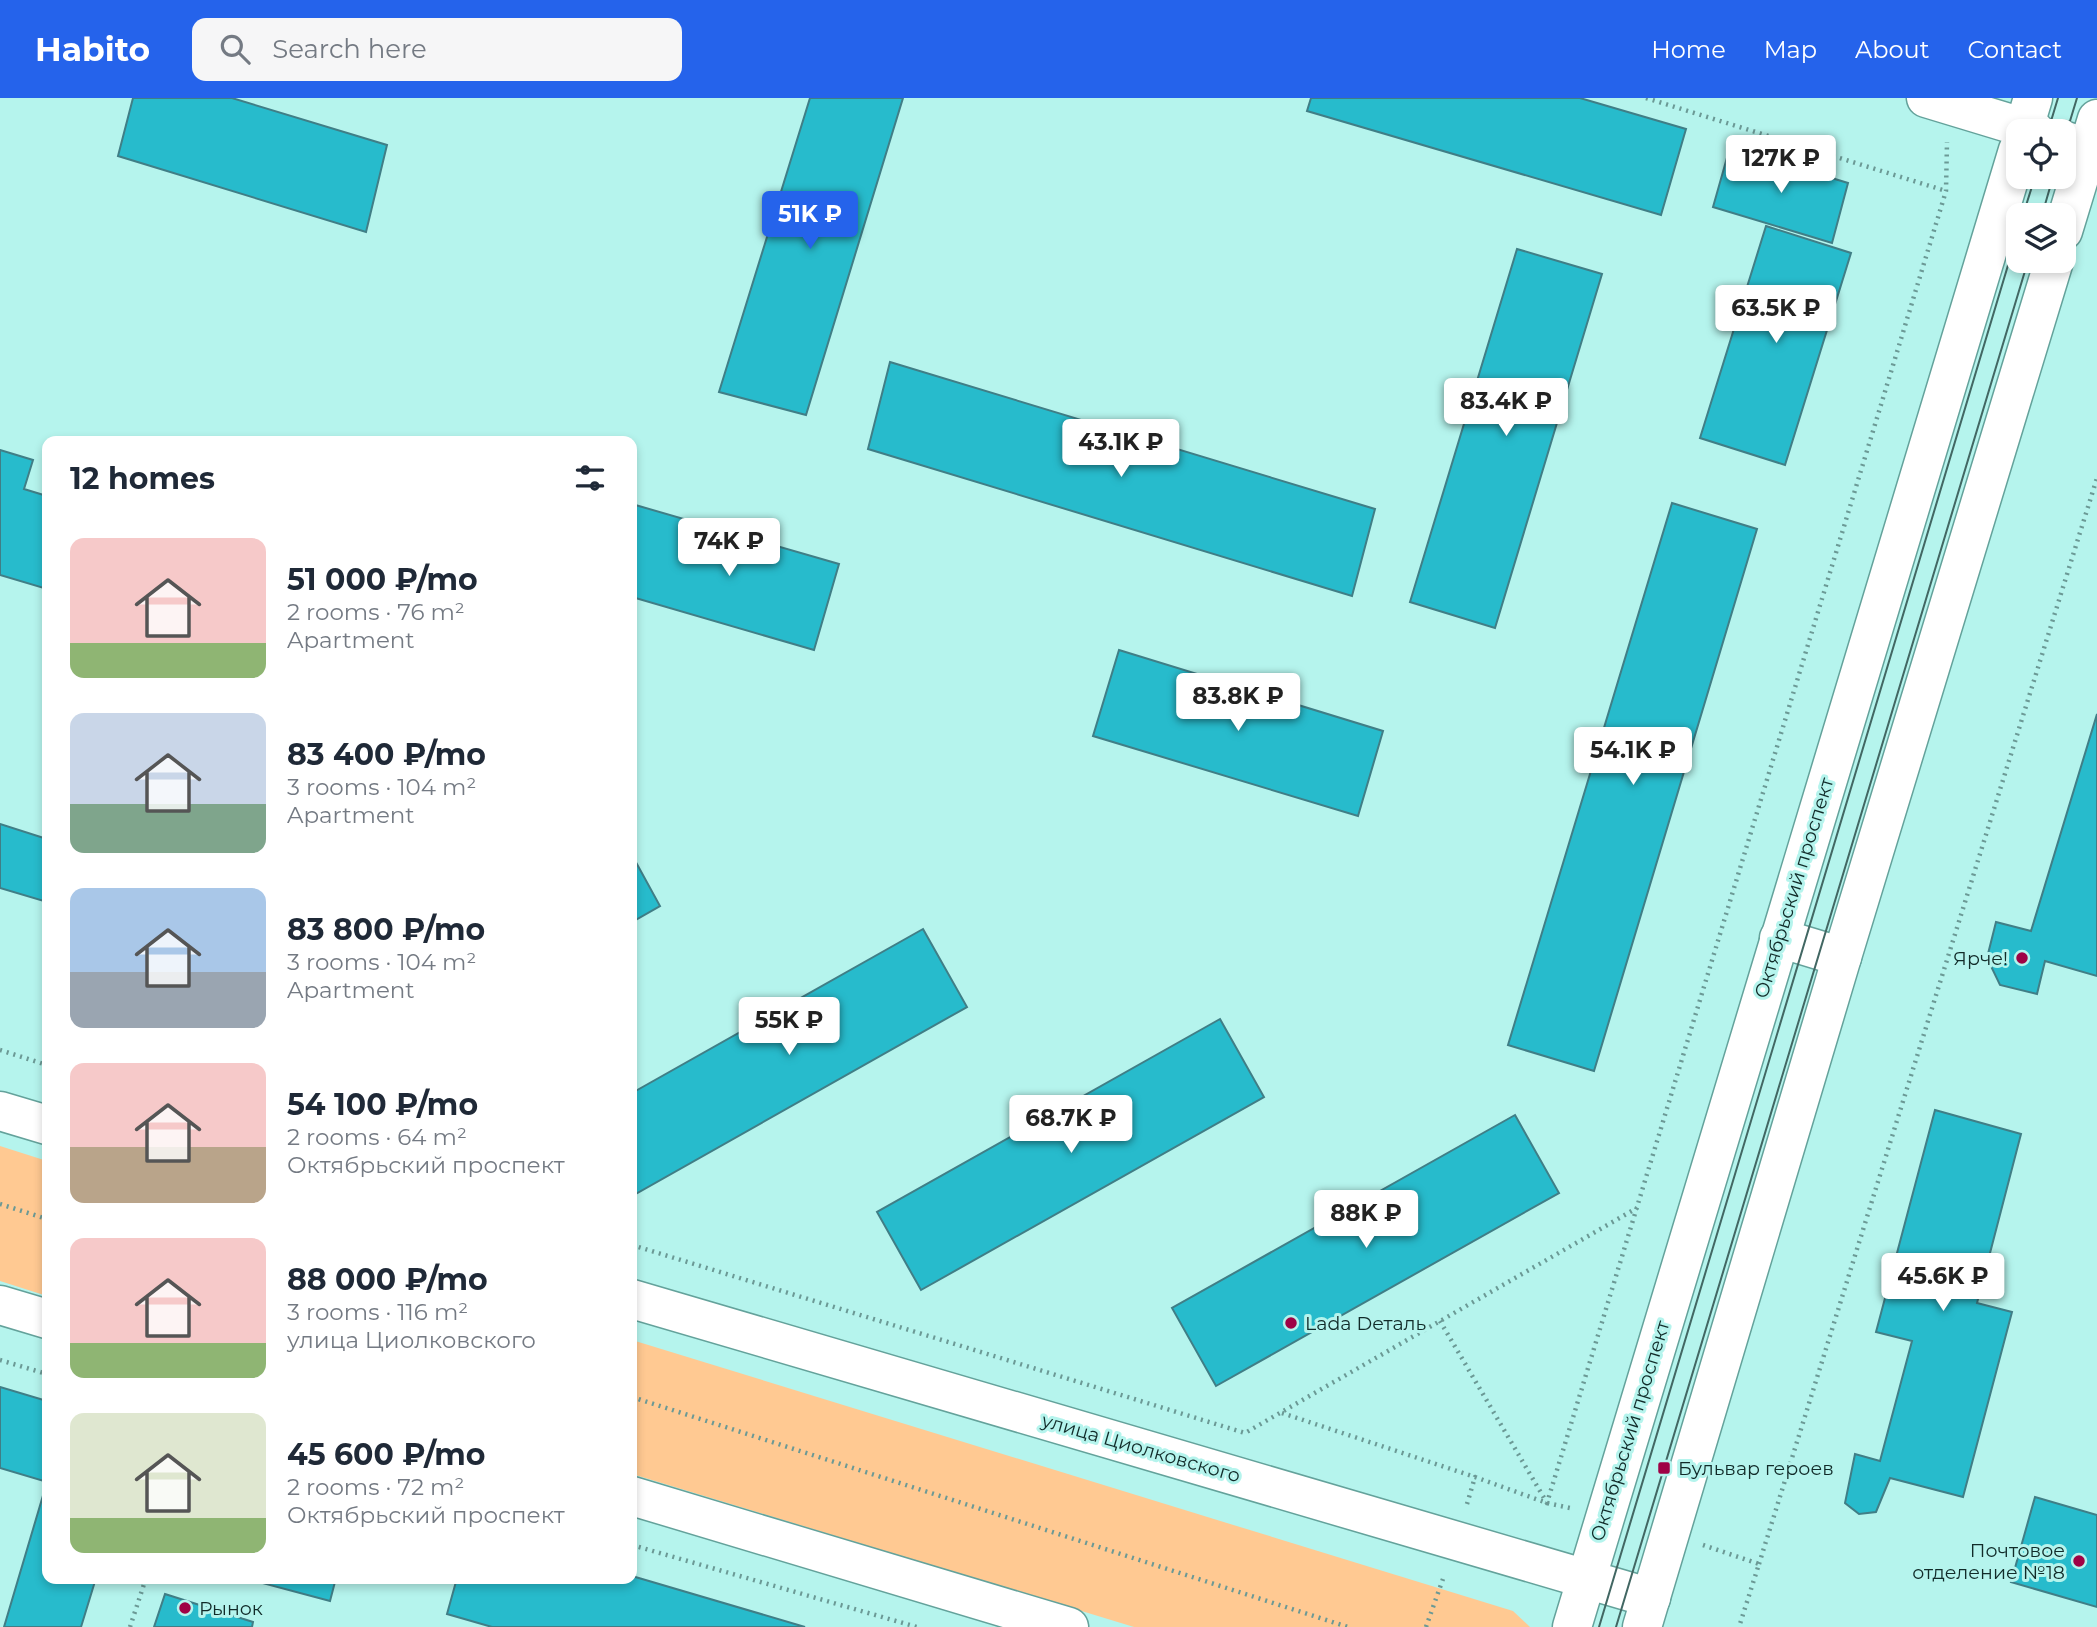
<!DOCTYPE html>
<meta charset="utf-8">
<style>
:root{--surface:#fff;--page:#f6f6f7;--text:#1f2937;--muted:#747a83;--accent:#2563eb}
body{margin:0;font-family:Montserrat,sans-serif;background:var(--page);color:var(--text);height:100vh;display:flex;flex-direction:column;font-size:26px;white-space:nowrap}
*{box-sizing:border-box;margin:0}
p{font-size:23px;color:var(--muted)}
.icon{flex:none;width:38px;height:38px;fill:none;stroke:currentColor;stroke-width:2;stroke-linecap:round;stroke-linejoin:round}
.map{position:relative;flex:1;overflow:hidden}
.panel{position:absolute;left:42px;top:338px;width:595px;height:1148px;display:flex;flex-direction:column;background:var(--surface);border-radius:14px;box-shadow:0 4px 10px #0003}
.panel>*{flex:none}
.buttons{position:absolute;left:2006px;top:21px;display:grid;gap:14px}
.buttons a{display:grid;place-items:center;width:70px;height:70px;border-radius:14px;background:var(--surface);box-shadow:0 4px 10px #0003;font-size:35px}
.price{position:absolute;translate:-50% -60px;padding:0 16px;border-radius:7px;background:#fff;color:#222;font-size:23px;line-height:46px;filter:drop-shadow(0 2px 4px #0008)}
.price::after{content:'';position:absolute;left:50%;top:42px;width:21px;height:16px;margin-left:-10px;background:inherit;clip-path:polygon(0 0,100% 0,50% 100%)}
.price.selected{background:var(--accent);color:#fff}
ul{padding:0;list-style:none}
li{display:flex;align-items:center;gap:21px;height:175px;padding:0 28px}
li span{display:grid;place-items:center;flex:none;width:196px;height:140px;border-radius:14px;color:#555}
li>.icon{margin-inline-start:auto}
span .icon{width:84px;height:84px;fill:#fffc;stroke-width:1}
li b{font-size:30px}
h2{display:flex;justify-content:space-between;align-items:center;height:84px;padding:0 28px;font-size:30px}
header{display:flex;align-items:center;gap:42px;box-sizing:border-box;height:98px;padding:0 35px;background:var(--accent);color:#fff}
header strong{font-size:33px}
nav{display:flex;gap:38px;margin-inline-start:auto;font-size:24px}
.search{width:490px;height:63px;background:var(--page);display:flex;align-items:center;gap:18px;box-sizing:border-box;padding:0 24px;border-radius:14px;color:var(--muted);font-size:26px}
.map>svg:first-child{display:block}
.green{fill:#ffc992}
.building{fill:#27bbcc;stroke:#407e86;stroke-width:2}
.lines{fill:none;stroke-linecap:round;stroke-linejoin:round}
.minor-casing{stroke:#64a29b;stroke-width:41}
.major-casing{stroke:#64a29b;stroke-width:41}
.path{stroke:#6b9995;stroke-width:4.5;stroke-dasharray:2 5;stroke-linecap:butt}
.minor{stroke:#fff;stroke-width:38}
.major{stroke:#fff;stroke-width:38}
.tram{stroke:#426763;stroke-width:2}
.poi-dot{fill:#9f0245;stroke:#b5f4ed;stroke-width:2.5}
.labels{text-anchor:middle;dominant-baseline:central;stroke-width:6;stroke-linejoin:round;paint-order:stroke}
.street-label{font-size:19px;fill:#112b29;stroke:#b5f4ed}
.poi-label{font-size:19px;fill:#112b29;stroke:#b5f4ed;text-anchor:start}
</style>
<header>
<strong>Habito</strong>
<div class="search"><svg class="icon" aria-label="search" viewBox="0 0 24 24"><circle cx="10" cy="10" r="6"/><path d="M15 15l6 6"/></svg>Search here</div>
<nav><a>Home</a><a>Map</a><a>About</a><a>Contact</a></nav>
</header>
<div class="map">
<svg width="2097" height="1529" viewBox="0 0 2097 1529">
<rect width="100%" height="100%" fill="#b5f4ed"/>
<!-- green -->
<g class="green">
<path d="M0 1048 47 1063V1198L0 1183Z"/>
<path d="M632 1242 1513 1513 1530 1529H1134L632 1376Z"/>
</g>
<!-- building -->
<g class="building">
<path d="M133 0H232L387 47 366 134 118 58Z"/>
<path d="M810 0H903L806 317 719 294Z"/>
<path d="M1311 0H1580L1686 31 1661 117 1307 13Z"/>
<path d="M1730 49 1848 85 1832 145 1713 109Z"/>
<path d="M1766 128 1851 155 1785 367 1700 340Z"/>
<path d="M1517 151 1602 176 1495 530 1410 504Z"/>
<path d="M890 264 1375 411 1352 498 868 351Z"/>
<path d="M0 352 33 362 24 391 47 398V491L0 477Z"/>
<path d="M1672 405 1757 431 1594 973 1508 947Z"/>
<path d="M632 406 839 466 814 552 632 499Z"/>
<path d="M1119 552 1383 633 1358 718 1093 638Z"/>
<path d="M2097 616V878L2045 863 2037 896 2000 887 1987 860 1996 824 2031 833Z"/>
<path d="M0 726 47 741V804L0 790Z"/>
<path d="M632 757 660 808 632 824Z"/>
<path d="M923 831 967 909 632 1098V995Z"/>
<path d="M1220 921 1264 999 921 1192 877 1114Z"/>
<path d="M1935 1012 2021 1036 1977 1205 2012 1214 1963 1399 1890 1380 1876 1414 1859 1416 1845 1405 1855 1356 1880 1363 1912 1243 1876 1234Z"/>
<path d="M1515 1017 1559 1095 1216 1288 1172 1210Z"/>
<path d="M0 1289 47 1303V1384L0 1370Z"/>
<path d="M47 1384V1480H96L81 1529H4Z"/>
<path d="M2035 1399 2097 1417V1509L2011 1484Z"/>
<path d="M632 1478 805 1529H492L447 1516 457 1480H632Z"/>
<path d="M244 1480H336L330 1503Z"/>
<path d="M165 1496 253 1524 252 1529H154Z"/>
</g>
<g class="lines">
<!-- minor casing -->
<g class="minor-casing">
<g id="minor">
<path d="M1926 0 2035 33"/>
<path d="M2063 42 2088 50"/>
<path d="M1779 840 1842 859"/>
<path d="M0 1013 47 1027"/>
<path d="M632 1201 1651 1500"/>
<path d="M0 1207 47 1221"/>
<path d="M632 1398 1069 1529"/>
</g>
</g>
<!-- major casing -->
<g class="major-casing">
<g id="major">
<path d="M2023 33 2033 0"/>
<path d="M2063 133 2097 21"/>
<path d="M1572 1529 2018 52"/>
<path d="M1642 1529 1842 859 2054 163"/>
</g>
</g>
<!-- path -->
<g class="path">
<path d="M1646 0 1946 93"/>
<path d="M0 952 47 967"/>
<path d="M0 1106 47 1121"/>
<path d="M632 1147 1245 1335 1637 1110"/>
<path d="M1440 1223 1547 1405 1946 93 1947 44"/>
<path d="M0 1262 47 1276"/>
<path d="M632 1299 1348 1529"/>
<path d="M1282 1315 1475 1379"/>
<path d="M1467 1406 1475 1379 1547 1405 1570 1410"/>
<path d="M632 1447 917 1529"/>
<path d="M1703 1447 1759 1466 1739 1529"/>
<path d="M1759 1466 2097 380"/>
<path d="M176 1480H180"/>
<path d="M130 1529 146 1480"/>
<path d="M1426 1529 1444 1478"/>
</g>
<!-- minor -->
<use href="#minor" class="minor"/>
<!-- major -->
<use href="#major" class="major"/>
<!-- tram -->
<g class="tram">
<path d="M2048 33 2058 0"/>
<path d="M2063 46 2077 0"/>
<path d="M2023 117 2035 79"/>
<path d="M2042 117 2053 79"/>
<path d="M1599 1529 2018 134"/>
<path d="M1616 1529 2028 163"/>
</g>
</g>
<!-- markers -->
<g class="poi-dot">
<circle cx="2022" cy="860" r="7"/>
<circle cx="1291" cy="1225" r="7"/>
<rect x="1657" y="1363" width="14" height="14" rx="3.5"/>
<circle cx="2079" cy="1463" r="7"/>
<circle cx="185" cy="1510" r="7"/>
</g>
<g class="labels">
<!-- street labels -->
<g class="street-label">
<text transform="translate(1794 790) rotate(-73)">Октябрьский проспект</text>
<text transform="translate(1630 1333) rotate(-73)">Октябрьский проспект</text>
<text transform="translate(1141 1350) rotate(16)">улица Циолковского</text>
</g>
<!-- poi labels -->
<g class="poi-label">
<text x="2008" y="860" text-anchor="end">Ярче!</text>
<text x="1305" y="1225">Lada Dеталь</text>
<text x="1678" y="1370">Бульвар героев</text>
<text x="2065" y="1452" text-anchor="end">Почтовое<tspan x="2065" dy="22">отделение №18</tspan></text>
<text x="199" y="1510">Рынок</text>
</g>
</g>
</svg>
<div class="buttons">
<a><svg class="icon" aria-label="locate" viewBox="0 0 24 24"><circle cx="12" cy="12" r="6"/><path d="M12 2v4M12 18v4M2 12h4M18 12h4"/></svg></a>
<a><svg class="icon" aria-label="layers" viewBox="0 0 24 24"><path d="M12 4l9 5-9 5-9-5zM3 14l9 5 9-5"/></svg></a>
</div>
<b class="price" style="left:1781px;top:97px">127K ₽</b>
<b class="price selected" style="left:810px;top:153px">51K ₽</b>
<b class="price" style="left:1776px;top:247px">63.5K ₽</b>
<b class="price" style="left:1506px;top:340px">83.4K ₽</b>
<b class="price" style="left:1121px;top:381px">43.1K ₽</b>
<b class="price" style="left:729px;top:480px">74K ₽</b>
<b class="price" style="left:1238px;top:635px">83.8K ₽</b>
<b class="price" style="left:1633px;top:689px">54.1K ₽</b>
<b class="price" style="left:789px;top:959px">55K ₽</b>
<b class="price" style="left:1071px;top:1057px">68.7K ₽</b>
<b class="price" style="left:1366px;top:1152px">88K ₽</b>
<b class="price" style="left:1943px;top:1215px">45.6K ₽</b>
<section class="panel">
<h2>12 homes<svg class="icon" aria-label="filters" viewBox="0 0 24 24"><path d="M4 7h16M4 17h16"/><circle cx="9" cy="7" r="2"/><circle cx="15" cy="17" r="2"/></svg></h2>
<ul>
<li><span style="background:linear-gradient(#f6c9c9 75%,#8fb573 0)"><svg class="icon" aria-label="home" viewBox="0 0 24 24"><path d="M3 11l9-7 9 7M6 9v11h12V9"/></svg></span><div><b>51 000 ₽/mo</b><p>2 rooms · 76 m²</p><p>Apartment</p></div></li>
<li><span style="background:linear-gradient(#c9d6e8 65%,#7fa58c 0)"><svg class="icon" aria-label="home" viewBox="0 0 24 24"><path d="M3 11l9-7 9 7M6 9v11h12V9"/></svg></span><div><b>83 400 ₽/mo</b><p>3 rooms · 104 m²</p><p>Apartment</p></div></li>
<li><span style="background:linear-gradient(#a9c7e8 60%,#9aa5b1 0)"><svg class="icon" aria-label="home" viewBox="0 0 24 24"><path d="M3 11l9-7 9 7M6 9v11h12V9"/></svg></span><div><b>83 800 ₽/mo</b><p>3 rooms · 104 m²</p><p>Apartment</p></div></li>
<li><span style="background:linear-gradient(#f6c9c9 60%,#b9a48a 0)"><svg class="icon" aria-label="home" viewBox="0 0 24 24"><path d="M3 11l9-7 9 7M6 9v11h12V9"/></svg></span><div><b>54 100 ₽/mo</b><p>2 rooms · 64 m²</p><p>Октябрьский проспект</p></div></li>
<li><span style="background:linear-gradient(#f6c9c9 75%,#8fb573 0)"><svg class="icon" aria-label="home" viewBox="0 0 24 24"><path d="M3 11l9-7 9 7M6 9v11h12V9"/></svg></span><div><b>88 000 ₽/mo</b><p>3 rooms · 116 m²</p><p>улица Циолковского</p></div></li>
<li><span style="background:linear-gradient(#dfe7d0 75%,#8fb573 0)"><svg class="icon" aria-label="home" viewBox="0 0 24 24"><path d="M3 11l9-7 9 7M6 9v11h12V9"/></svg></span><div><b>45 600 ₽/mo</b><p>2 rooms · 72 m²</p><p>Октябрьский проспект</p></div></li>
</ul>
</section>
</div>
